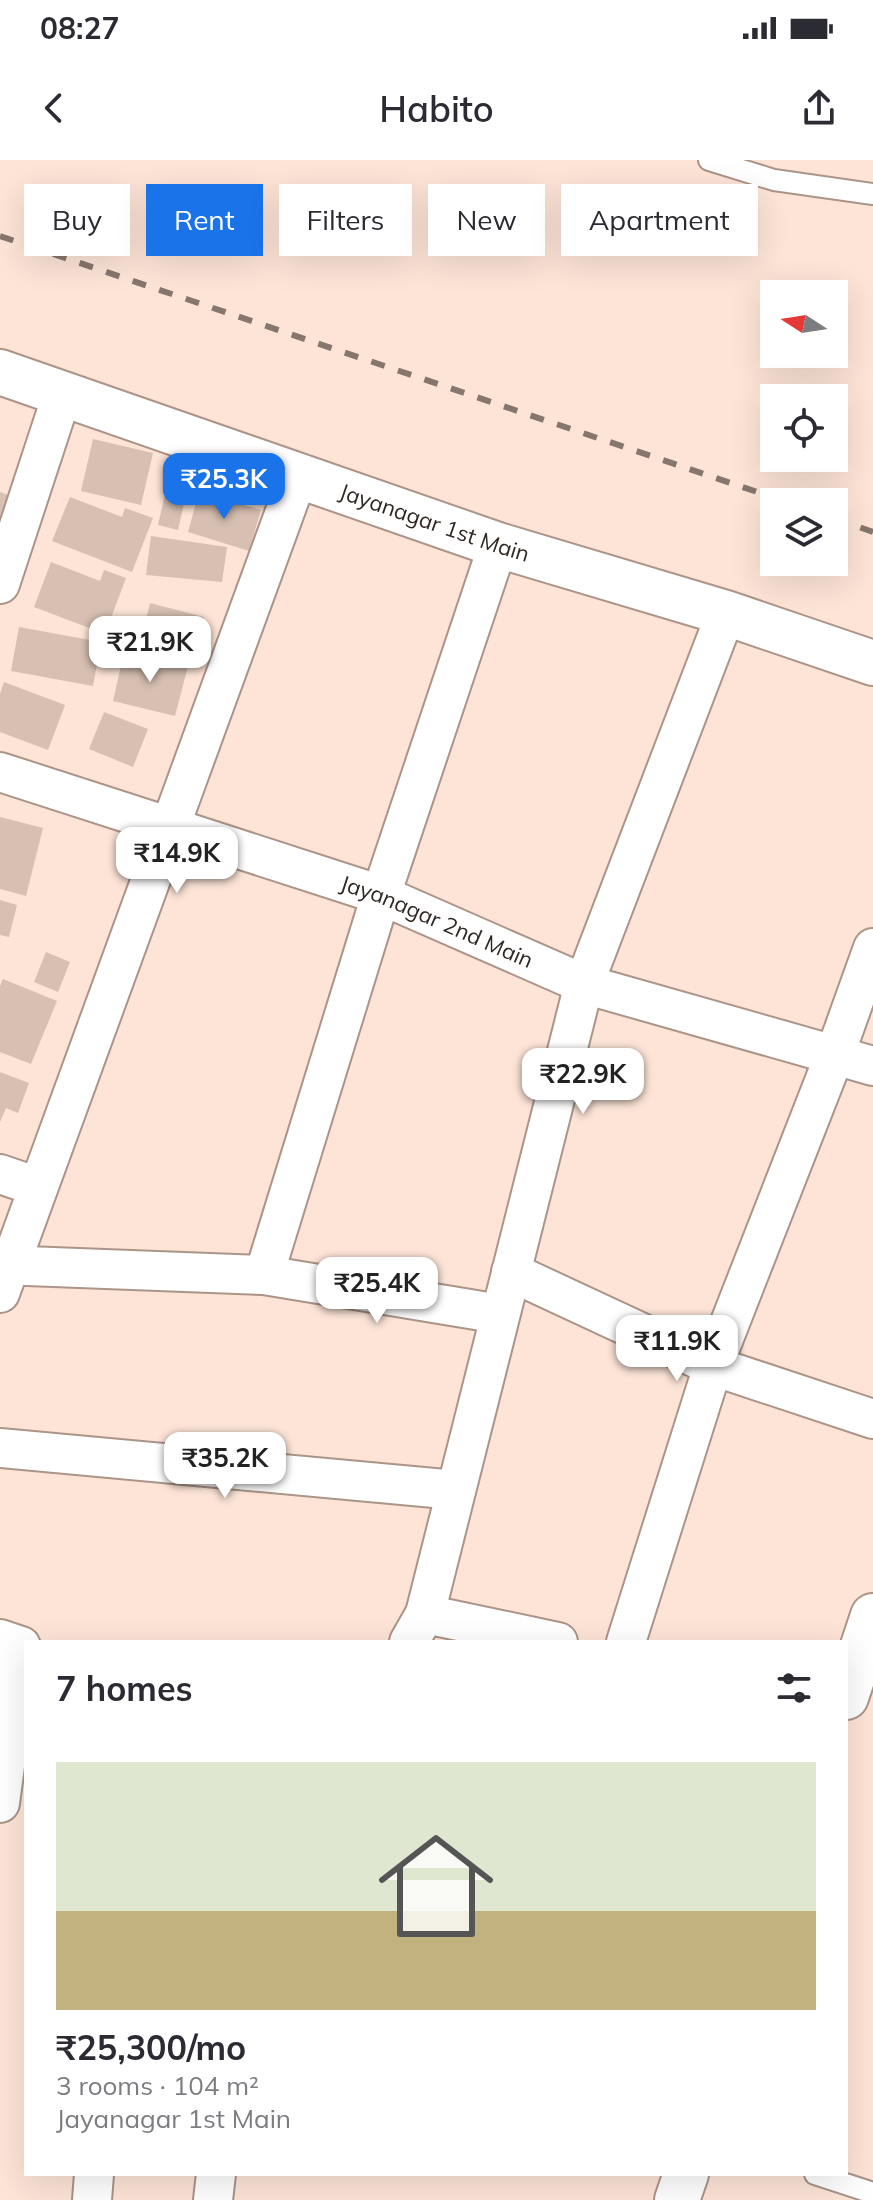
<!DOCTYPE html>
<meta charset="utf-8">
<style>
:root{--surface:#fff;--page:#f2f2f3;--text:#2b2b33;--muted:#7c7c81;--accent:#1a73e8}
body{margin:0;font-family:Mulish,sans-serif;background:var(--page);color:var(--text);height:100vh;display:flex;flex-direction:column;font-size:30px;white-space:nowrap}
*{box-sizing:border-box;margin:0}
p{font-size:26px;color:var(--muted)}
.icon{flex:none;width:44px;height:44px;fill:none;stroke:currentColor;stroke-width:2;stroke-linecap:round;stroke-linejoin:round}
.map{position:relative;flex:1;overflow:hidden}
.details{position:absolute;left:24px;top:1480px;width:824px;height:536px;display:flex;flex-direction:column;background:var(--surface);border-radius:0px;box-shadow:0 8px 32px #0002}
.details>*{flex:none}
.hud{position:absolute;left:24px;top:24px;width:826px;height:72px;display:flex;gap:16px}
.needle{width:52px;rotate:282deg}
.fabs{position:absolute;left:760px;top:120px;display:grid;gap:16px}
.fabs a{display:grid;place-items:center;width:88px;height:88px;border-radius:0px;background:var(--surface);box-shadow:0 8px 32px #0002;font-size:40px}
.price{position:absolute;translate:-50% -68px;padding:0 18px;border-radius:16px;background:#fff;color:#222;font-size:26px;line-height:52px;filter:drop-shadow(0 2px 4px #0008)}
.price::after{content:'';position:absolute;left:50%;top:48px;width:24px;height:18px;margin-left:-12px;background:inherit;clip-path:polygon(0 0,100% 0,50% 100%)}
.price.on{background:var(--accent);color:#fff}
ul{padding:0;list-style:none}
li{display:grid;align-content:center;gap:16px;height:424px;padding:0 32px}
li span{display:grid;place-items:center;height:248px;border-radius:0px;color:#555}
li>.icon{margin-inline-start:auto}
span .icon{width:144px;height:144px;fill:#fffc;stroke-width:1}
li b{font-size:34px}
h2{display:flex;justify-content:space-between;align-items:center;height:96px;padding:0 32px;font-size:34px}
.chip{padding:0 28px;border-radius:0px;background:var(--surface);box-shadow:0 8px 32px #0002;font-size:28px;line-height:72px}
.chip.on{background:var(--accent);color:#fff}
.status{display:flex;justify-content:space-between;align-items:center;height:56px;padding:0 40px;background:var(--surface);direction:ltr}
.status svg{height:22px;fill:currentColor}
header{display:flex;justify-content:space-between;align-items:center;height:104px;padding:0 32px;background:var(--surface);font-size:36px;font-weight:600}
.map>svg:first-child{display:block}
.building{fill:#d7bfb2}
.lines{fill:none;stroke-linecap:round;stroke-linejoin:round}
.lane-casing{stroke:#ab9488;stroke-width:24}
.street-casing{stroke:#ab9488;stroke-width:42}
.secondary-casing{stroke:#ab9488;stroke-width:48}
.lane{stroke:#fff;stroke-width:20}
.street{stroke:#fff;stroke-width:38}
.secondary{stroke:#fff;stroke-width:44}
.rail{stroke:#86766e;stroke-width:6;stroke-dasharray:14 14;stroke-linecap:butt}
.labels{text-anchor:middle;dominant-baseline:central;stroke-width:6;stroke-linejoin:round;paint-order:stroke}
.street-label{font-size:22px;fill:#302722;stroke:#fde4d7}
</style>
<div class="status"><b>08:27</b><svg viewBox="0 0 49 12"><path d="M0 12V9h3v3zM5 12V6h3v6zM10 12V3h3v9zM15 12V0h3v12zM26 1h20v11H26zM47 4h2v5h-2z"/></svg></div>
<header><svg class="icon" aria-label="back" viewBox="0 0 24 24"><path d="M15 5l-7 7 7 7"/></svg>Habito<svg class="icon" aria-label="share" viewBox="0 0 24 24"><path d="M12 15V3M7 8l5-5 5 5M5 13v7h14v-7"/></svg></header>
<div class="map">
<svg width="873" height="2040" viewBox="0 0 873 2040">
<rect width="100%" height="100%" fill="#fde4d7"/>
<!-- building -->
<g class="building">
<path d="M93 279 153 293 141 345 81 331Z"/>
<path d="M166 330 186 335 178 370 158 365Z"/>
<path d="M0 332 11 336 0 365Z"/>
<path d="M199 332 261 350 249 391 188 372Z"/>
<path d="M70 337 122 357 125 348 153 358 132 412 52 381Z"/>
<path d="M151 376 227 387 222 422 146 415Z"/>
<path d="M51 402 100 421 104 410 126 418 105 474 34 447Z"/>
<path d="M150 443 204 457 194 498 140 485Z"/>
<path d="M19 467 101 482 93 526 11 511Z"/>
<path d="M124 492 188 506 175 556 113 541Z"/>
<path d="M4 522 65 545 48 590 0 572V534Z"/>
<path d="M104 552 148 569 133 607 89 589Z"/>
<path d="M0 657 43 668 26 736 0 729Z"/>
<path d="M0 740 17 745 9 777 0 775Z"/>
<path d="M46 792 70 802 58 832 34 822Z"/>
<path d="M3 819 57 841 31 904 0 892V826Z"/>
<path d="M0 912 29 923 18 953 6 948 0 962Z"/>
</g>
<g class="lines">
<!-- lane casing -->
<g class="lane-casing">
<g id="lane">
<path d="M709 0 774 20 873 34"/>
<path d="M815 2014 873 2033"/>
</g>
</g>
<!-- street casing -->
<g class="street-casing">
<g id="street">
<path d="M0 424 62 235"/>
<path id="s1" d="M0 612 381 735 584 824 873 906"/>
<path d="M0 1014 38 1027"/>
<path d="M0 1105 264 1115 381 735 498 385"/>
<path d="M511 1112 713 1206 873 1259"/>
<path d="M264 1115 500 1154"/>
<path d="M0 1133 298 316"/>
<path d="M0 1288 456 1330"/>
<path d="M425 1454 584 824 726 453"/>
<path d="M0 1479 21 1486 0 1643"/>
<path d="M409 1482 425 1454 558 1482"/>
<path d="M626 1482 713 1206 835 894 873 788"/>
<path d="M92 2040 94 2014"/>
<path d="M213 2040 216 2014"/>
</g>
</g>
<!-- secondary casing -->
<g class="secondary-casing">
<g id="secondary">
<path id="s2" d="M0 212 498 385 726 453 873 503"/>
<path d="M846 1537 873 1456"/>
<path d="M677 2040 686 2014"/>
</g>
</g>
<!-- lane -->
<use href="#lane" class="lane"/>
<!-- street -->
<use href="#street" class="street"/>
<!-- secondary -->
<use href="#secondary" class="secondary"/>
<!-- rail -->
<g class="rail">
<path d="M0 76 787 342"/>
<path d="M834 358 873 372"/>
</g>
</g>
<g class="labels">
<!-- street labels -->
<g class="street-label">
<text stroke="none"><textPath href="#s2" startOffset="460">Jayanagar 1st Main</textPath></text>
<text stroke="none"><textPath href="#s1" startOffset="462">Jayanagar 2nd Main</textPath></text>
</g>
</g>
</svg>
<div class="fabs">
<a><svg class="needle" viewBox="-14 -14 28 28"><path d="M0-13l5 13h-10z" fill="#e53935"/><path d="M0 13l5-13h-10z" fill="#7c7c81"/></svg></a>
<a><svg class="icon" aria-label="locate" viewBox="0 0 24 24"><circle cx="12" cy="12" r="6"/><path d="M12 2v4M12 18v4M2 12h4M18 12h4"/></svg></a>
<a><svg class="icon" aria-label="layers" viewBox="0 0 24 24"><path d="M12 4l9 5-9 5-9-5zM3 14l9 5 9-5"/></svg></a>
</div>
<b class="price on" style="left:224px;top:361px">₹25.3K</b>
<b class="price" style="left:150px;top:524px">₹21.9K</b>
<b class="price" style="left:177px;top:735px">₹14.9K</b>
<b class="price" style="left:583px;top:956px">₹22.9K</b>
<b class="price" style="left:377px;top:1165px">₹25.4K</b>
<b class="price" style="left:677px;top:1223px">₹11.9K</b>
<b class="price" style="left:225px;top:1340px">₹35.2K</b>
<div class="hud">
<a class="chip">Buy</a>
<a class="chip on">Rent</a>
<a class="chip">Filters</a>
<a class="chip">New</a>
<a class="chip">Apartment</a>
</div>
<section class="details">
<h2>7 homes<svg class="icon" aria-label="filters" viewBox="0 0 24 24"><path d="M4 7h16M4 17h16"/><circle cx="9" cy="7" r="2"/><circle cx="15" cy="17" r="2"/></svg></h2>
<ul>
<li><span style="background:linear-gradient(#dfe7d0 60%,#c2b280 0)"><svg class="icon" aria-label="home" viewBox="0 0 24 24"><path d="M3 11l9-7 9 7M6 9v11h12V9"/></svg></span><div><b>₹25,300/mo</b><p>3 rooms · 104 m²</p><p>Jayanagar 1st Main</p></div></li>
</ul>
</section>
</div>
